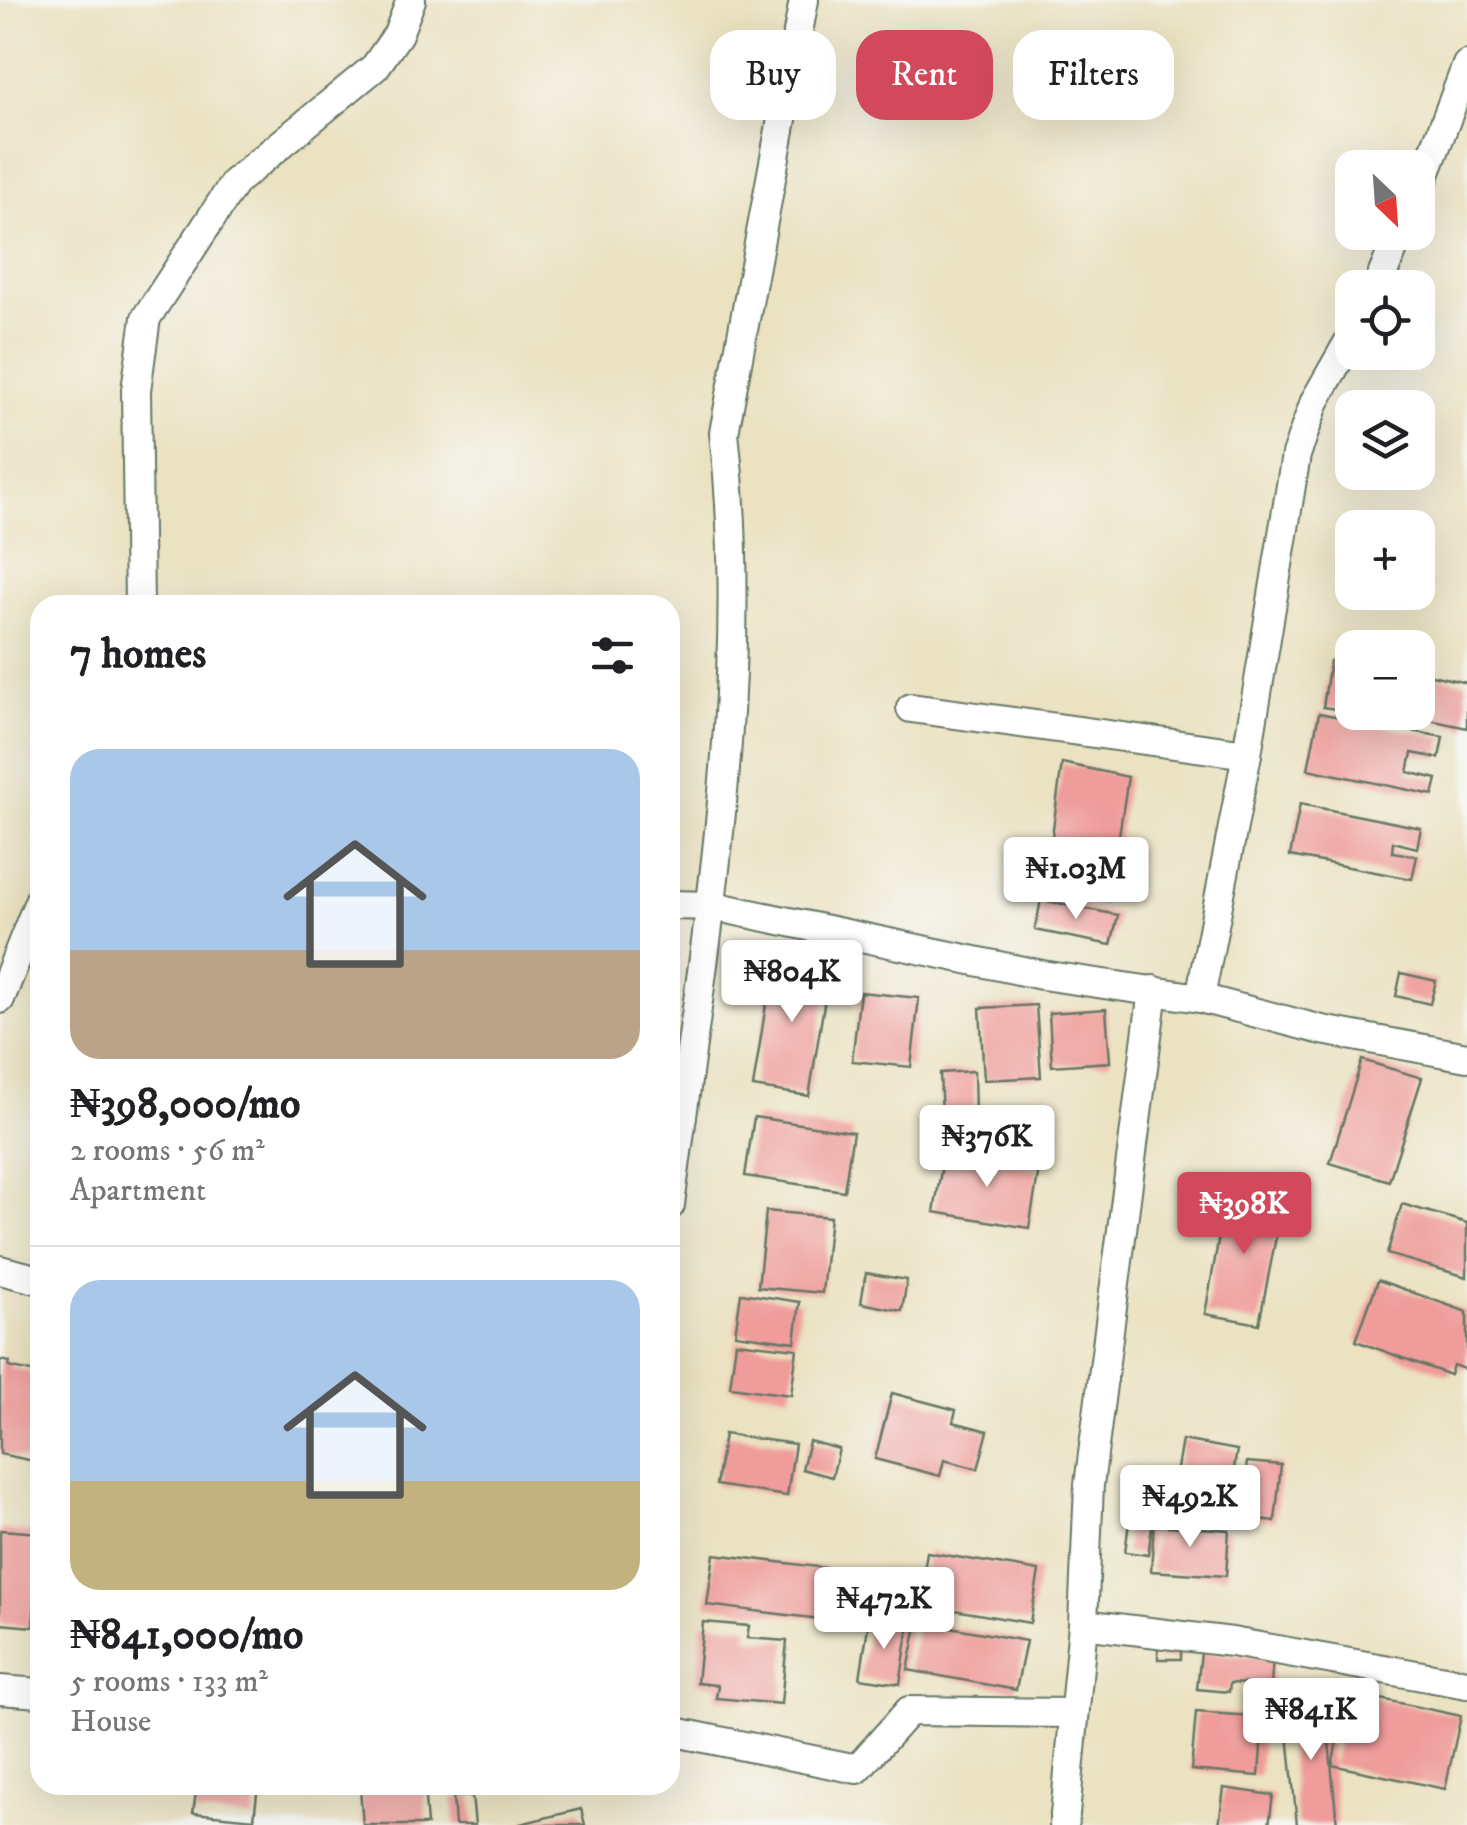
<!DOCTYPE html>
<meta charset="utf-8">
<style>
:root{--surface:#fff;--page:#f2f2f2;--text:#202124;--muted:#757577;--line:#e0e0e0;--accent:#d1495b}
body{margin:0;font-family:"IM FELL DW Pica",serif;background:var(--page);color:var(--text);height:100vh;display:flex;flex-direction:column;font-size:38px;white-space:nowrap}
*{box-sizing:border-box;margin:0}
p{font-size:32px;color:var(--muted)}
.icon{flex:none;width:55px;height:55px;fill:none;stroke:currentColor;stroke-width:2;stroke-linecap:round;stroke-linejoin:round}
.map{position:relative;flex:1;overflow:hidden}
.panel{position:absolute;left:30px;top:595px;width:650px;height:1200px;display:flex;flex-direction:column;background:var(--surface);border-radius:30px;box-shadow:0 10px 40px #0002}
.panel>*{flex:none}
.top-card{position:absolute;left:710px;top:30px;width:605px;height:90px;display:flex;gap:20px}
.needle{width:65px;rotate:155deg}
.buttons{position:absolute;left:1335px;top:150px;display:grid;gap:20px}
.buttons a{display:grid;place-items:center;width:100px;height:100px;border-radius:20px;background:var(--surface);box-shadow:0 10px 40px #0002;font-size:50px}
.price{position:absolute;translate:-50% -85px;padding:0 22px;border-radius:10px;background:#fff;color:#222;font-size:32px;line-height:65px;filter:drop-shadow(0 2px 5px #0008)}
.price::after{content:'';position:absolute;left:50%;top:60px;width:30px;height:22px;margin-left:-15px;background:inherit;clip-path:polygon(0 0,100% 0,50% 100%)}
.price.selected{background:var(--accent);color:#fff}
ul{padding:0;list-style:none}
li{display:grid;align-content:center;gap:20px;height:530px;padding:0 40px}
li+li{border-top:2px solid var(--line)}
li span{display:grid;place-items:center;height:310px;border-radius:30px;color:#555}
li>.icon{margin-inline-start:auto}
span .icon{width:180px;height:180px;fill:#fffc;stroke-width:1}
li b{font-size:42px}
h2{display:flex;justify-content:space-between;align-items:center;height:120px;padding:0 40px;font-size:42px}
.tag{padding:0 35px;border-radius:30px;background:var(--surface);box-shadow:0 10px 40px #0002;font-size:35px;line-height:90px}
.tag.selected{background:var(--accent);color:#fff}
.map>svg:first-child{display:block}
.building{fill:#ef9c9a}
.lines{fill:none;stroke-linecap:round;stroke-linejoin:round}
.minor-casing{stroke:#667765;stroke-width:32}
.minor{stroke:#fff;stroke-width:28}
</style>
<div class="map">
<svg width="1467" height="1825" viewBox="0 0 1467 1825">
<rect width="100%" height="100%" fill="#f6f6f2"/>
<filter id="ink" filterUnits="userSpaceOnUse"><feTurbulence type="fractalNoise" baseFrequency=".01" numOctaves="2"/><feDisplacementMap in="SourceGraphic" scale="20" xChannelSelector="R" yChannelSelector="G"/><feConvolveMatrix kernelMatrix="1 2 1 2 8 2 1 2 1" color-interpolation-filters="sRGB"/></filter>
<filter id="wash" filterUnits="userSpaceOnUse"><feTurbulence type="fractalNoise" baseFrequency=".0048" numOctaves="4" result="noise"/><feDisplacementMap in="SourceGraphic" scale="40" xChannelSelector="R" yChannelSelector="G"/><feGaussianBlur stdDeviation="2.25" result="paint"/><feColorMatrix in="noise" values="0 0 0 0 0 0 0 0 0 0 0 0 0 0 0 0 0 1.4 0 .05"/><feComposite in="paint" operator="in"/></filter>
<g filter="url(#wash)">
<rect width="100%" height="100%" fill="#ebe2c1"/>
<g id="blocks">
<!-- building -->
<g class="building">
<path d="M1330 661 1352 664 1347 711 1323 707Z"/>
<path d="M1418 672 1467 683V728L1402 714 1418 712Z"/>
<path d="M1319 713 1443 737 1439 758 1412 753 1408 772 1437 779 1433 795 1308 769Z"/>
<path d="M1062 763 1128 777 1109 901 1045 887Z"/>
<path d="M1300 804 1421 828 1417 848 1393 842 1392 852 1417 856 1412 879 1290 856Z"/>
<path d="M1041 900 1118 915 1111 945 1035 930Z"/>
<path d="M774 954 831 962 809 1096 753 1087Z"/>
<path d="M1401 973 1436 981 1430 1004 1396 996Z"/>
<path d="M860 992 919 998 911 1067 852 1061Z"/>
<path d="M1036 1005 1041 1077 984 1080 980 1008Z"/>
<path d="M1106 1009 1110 1062 1052 1066 1049 1013Z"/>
<path d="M1362 1060 1422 1078 1389 1181 1330 1163Z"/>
<path d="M974 1071 975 1115 942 1116 940 1073Z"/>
<path d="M754 1117 853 1132 844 1191 745 1176Z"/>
<path d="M944 1153 1039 1169 1029 1228 934 1212Z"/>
<path d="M1227 1192 1283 1201 1259 1324 1205 1314Z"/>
<path d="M1402 1204 1467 1223V1277L1387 1254Z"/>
<path d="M766 1211 830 1217 822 1293 758 1287Z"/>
<path d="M866 1273 907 1280 902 1311 861 1303Z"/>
<path d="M1378 1280 1467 1312V1370L1453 1365 1450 1375 1356 1341Z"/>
<path d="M741 1293 800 1302 795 1342 735 1334Z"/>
<path d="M736 1342 797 1349 791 1395 730 1387Z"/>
<path d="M0 1360 10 1362 9 1367 40 1374 38 1462 0 1454Z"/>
<path d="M892 1393 956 1410 953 1422 988 1431 978 1469 944 1460 940 1476 875 1459Z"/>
<path d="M724 1434 795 1444 787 1496 716 1485Z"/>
<path d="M1182 1440 1237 1450 1227 1512 1171 1503Z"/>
<path d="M809 1441 839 1449 832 1477 802 1469Z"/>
<path d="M1247 1462 1281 1465 1275 1521 1240 1517Z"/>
<path d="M1144 1471 1164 1473 1161 1503 1140 1500Z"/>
<path d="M1131 1508 1154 1512 1148 1555 1125 1552Z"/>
<path d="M1154 1525 1229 1530 1226 1576 1151 1571Z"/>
<path d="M0 1530 40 1533 33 1627 0 1624Z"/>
<path d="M927 1552 1039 1571 1030 1623 919 1604Z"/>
<path d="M714 1554 826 1568 820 1619 707 1605Z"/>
<path d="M869 1620 909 1626 900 1684 860 1678Z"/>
<path d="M918 1621 1026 1641 1016 1690 908 1670Z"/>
<path d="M703 1622 749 1626 747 1638 787 1641 781 1704 716 1698 718 1685 697 1683Z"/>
<rect x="1158" y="1644" width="23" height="15"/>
<path d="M1201 1652 1273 1657 1271 1685 1230 1683 1229 1692 1197 1689Z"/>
<path d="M1348 1692 1461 1716 1445 1789 1332 1765Z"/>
<path d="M1325 1699 1337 1825H1297L1285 1704Z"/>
<path d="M1196 1712 1263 1717 1259 1776 1191 1770Z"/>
<path d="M197 1785H258L254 1819 193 1813Z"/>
<path d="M424 1785 427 1825H363L360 1789Z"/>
<path d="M1224 1788 1273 1795 1269 1825H1219Z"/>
<path d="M472 1796 475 1825H455L453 1797Z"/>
<path d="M581 1809 585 1825H520V1824Z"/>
</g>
</g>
</g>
<g filter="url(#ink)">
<use href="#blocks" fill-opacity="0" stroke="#667765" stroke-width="2.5"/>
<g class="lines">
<!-- minor casing -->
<g class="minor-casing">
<g id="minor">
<path d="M1418 193 1467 65"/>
<path d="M1377 288 1400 232"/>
<path d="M139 605 136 390 146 318 235 182 375 67 398 34 411 0"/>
<path d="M911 708 1247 754"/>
<path d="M670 905 713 906 1042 975 1200 998 1322 1030 1467 1057"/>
<path d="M1200 998 1247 754 1296 455 1315 401 1352 336"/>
<path d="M0 999 40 899"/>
<path d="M670 1205C703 949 753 692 724 433L804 0"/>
<path d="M0 1270 40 1280"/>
<path d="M1083 1624 1232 1642 1467 1684"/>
<path d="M0 1690 40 1693"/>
<path d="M670 1731 857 1769 909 1711 1074 1713"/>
<path d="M1064 1825 1083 1624 1089 1485 1153 990"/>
</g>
</g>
<!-- minor -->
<use href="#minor" class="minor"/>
</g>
</g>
</svg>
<div class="buttons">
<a><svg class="needle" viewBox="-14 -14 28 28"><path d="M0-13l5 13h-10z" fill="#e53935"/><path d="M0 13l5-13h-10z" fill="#757577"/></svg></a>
<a><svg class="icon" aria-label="locate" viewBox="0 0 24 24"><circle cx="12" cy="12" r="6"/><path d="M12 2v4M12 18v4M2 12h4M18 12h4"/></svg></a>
<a><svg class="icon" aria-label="layers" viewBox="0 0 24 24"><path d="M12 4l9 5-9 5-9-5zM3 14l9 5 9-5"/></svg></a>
<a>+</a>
<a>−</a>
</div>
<b class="price" style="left:1076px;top:922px">₦1.03M</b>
<b class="price" style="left:792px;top:1025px">₦804K</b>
<b class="price" style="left:987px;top:1190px">₦376K</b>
<b class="price selected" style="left:1244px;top:1257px">₦398K</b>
<b class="price" style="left:1190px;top:1550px">₦492K</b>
<b class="price" style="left:884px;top:1652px">₦472K</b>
<b class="price" style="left:1311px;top:1763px">₦841K</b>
<div class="top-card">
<a class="tag">Buy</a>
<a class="tag selected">Rent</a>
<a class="tag">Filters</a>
</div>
<section class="panel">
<h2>7 homes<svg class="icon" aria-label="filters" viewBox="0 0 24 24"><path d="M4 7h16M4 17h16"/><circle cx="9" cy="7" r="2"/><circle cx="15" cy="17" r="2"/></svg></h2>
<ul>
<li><span style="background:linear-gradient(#a9c7e8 65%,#b9a48a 0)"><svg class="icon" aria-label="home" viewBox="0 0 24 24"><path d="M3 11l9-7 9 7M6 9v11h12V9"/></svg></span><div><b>₦398,000/mo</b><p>2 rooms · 56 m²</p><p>Apartment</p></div></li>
<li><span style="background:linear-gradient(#a9c7e8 65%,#c2b280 0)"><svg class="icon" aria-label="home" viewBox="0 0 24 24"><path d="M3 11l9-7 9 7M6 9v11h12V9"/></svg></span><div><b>₦841,000/mo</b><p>5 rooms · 133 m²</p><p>House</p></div></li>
</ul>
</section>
</div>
